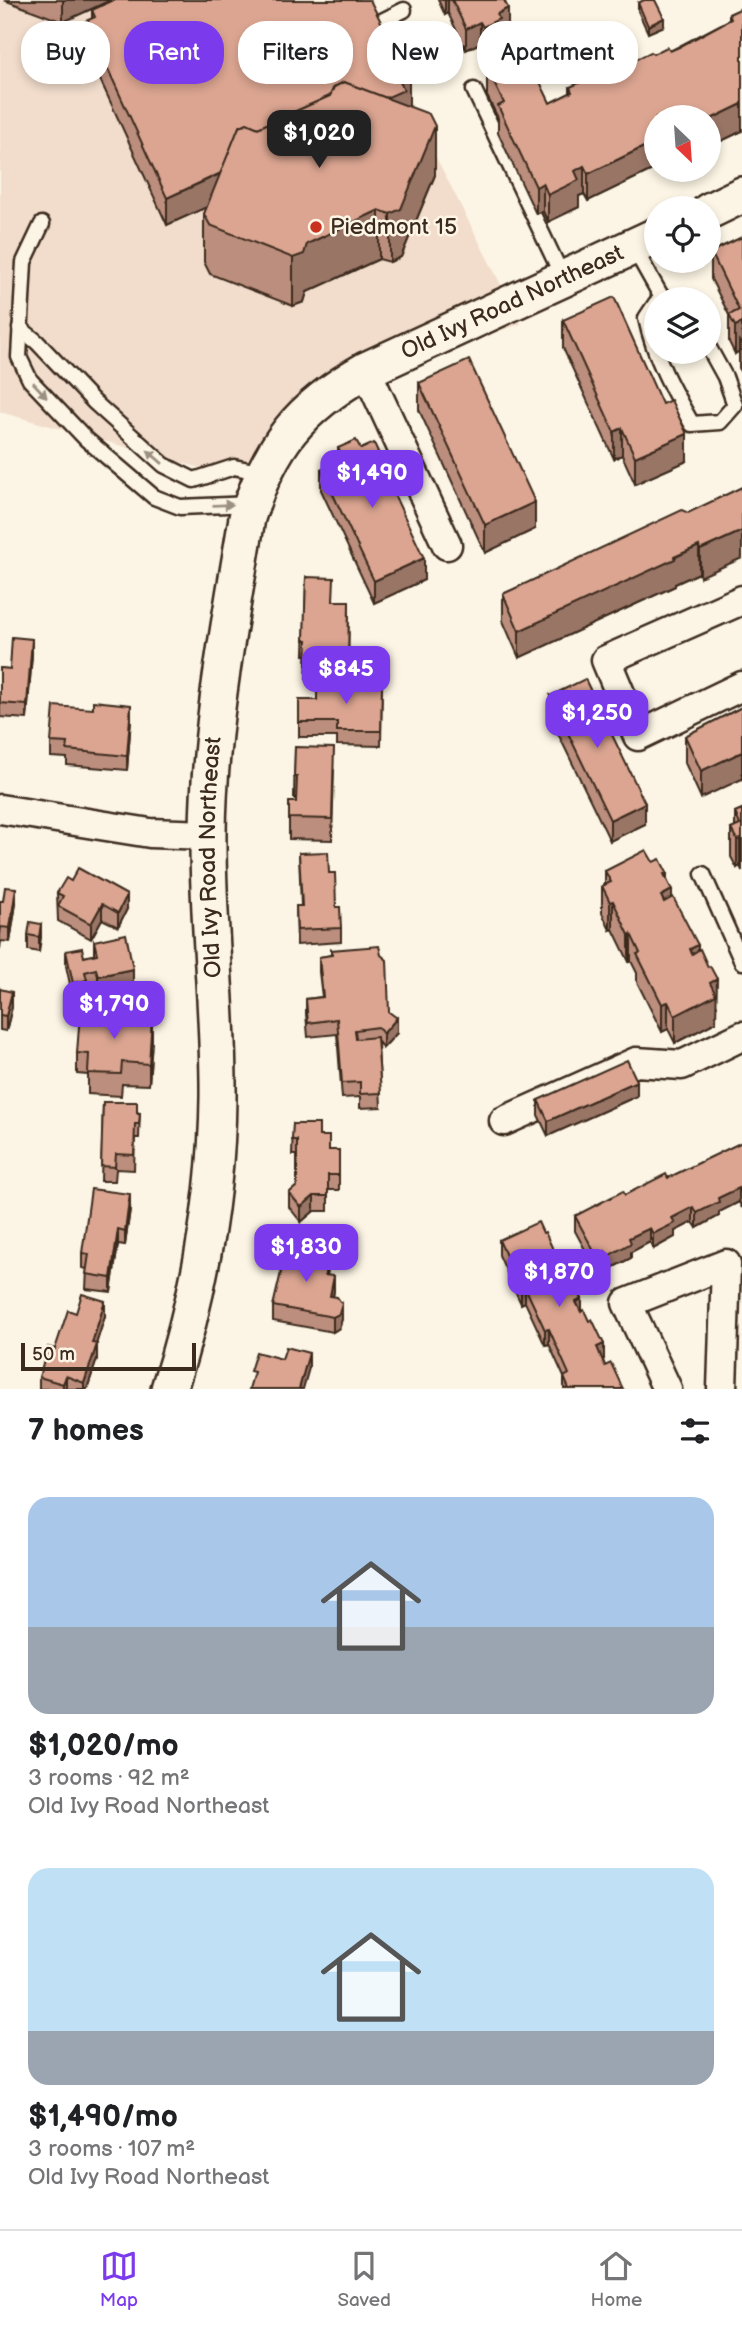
<!DOCTYPE html>
<meta charset="utf-8">
<style>
:root{--surface:#fff;--page:#f6f6f6;--text:#202124;--muted:#757577;--line:#e0e0e0;--accent:#7c3aed}
body{margin:0;font-family:"Balsamiq Sans",sans-serif;background:var(--page);color:var(--text);height:100vh;display:flex;flex-direction:column;font-size:26px;white-space:nowrap}
*{box-sizing:border-box;margin:0}
p{font-size:23px;color:var(--muted)}
.icon{flex:none;width:38px;height:38px;fill:none;stroke:currentColor;stroke-width:2;stroke-linecap:round;stroke-linejoin:round}
.map{position:relative;height:1389px;overflow:hidden}
.details{display:flex;flex-direction:column;background:var(--surface);flex:1}
.details>*{flex:none}
.hud{position:absolute;left:21px;top:21px;width:700px;height:63px;display:flex;gap:14px}
.needle{width:46px;rotate:155deg}
.buttons{position:absolute;left:644px;top:105px;display:grid;gap:14px}
.buttons a{display:grid;place-items:center;width:77px;height:77px;border-radius:50%;background:var(--surface);box-shadow:0 4px 10px #0003;font-size:35px}
.scale{position:absolute;left:21px;bottom:18px;width:175px;box-sizing:border-box;padding-left:7px;border:4px solid #3b2a1e;border-top:0;font-size:19px;line-height:24px;white-space:nowrap;color:#3b2a1e;-webkit-text-stroke:5px #fcf5e5;paint-order:stroke}
.price{position:absolute;translate:-50% -60px;padding:0 16px;border-radius:14px;background:var(--accent);color:#fff;font-size:23px;line-height:46px;filter:drop-shadow(0 2px 4px #0008)}
.price::after{content:'';position:absolute;left:50%;top:42px;width:21px;height:16px;margin-left:-10px;background:inherit;clip-path:polygon(0 0,100% 0,50% 100%)}
.price.selected{background:#222;color:#fff}
ul{padding:0;list-style:none}
li{display:grid;align-content:center;gap:14px;height:371px;padding:0 28px}
li span{display:grid;place-items:center;height:217px;border-radius:21px;color:#555}
li>.icon{margin-inline-start:auto}
span .icon{width:126px;height:126px;fill:#fffc;stroke-width:1}
li b{font-size:30px}
h2{display:flex;justify-content:space-between;align-items:center;height:84px;padding:0 28px;font-size:30px}
.tag{padding:0 24px;border-radius:28px;background:var(--surface);box-shadow:0 4px 10px #0003;font-size:24px;line-height:63px}
.tag.selected{background:var(--accent);color:#fff}
.tab-bar{display:flex;justify-content:space-around;align-items:center;height:98px;border-top:2px solid var(--line);background:var(--surface);font-size:19px;color:var(--muted)}
.tab-bar a{display:grid;justify-items:center;gap:4px}
.tab-bar .selected{color:var(--accent)}
.map>svg:first-child{display:block}
.built{fill:#f2ddcc}
.lines{fill:none;stroke-linecap:round;stroke-linejoin:round}
.service-casing{stroke:#3b2a1e;stroke-width:19}
.minor-casing{stroke:#3b2a1e;stroke-width:33}
.tertiary-casing{stroke:#3b2a1e;stroke-width:40}
.service{stroke:#fcf5e5;stroke-width:14}
.minor{stroke:#fcf5e5;stroke-width:28}
.tertiary{stroke:#fcf5e5;stroke-width:35}
.wall{fill:#bc8e7d;stroke:#3b2a1e;stroke-width:2}
.shaded-wall{fill:#997466;stroke:#3b2a1e;stroke-width:2}
.building{fill:#dba591;stroke:#3b2a1e;stroke-width:2}
.oneway{fill:#9c9082}
.poi-dot{fill:#c8321e;stroke:#fcf5e5;stroke-width:2.5}
.labels{text-anchor:middle;dominant-baseline:central;stroke-width:5;stroke-linejoin:round;paint-order:stroke}
.poi-label{font-size:23px;fill:#3b2a1e;stroke:#fcf5e5;text-anchor:start}
.street-label{font-size:23px;fill:#3b2a1e;stroke:#fcf5e5}
</style>
<div class="map">
<svg width="742" height="1389" viewBox="0 0 742 1389">
<rect width="100%" height="100%" fill="#fcf5e5"/>
<filter id="ink" filterUnits="userSpaceOnUse"><feTurbulence type="fractalNoise" baseFrequency=".0143" numOctaves="2"/><feDisplacementMap in="SourceGraphic" scale="14" xChannelSelector="R" yChannelSelector="G"/><feConvolveMatrix kernelMatrix="1 2 1 2 8 2 1 2 1" color-interpolation-filters="sRGB"/></filter>
<g filter="url(#ink)">
<!-- built -->
<path class="built" d="M0 0H356L521 324 319 388 247 481 0 412Z"/>
<g class="lines">
<!-- service casing -->
<g class="service-casing">
<g id="service">
<path d="M370 27 404 10"/>
<path d="M474 90 557 265 561 279"/>
<path d="M42 224 24 262 19 357 30 380 86 439 154 497 180 507 251 504"/>
<path d="M634 248 661 296 667 299"/>
<path d="M656 303 646 318C654 357 673 391 692 424L720 422 735 405 725 377 709 348"/>
<path d="M20 328 37 342 94 402 164 465 194 480 234 467 263 473"/>
<path d="M703 874 742 962"/>
</g>
</g>
<!-- minor casing -->
<g class="minor-casing">
<g id="minor">
<path d="M366 370 447 545"/>
<path d="M742 600 606 660 638 736 742 686"/>
<path d="M0 809 150 833 208 835"/>
<path d="M504 1121 636 1062 682 1065 742 1036"/>
<path d="M667 1389 627 1303 726 1264 722 1389"/>
</g>
</g>
<!-- tertiary casing -->
<g class="tertiary-casing">
<g id="tertiary">
<path d="M709 211 742 195"/>
<path id="s1" d="M169 1389C199 1295 217 1197 218 1098 219 1009 207 921 208 833 209 726 230 622 247 518 270 445 299 408 366 370L656 236"/>
</g>
</g>
<!-- service -->
<use href="#service" class="service"/>
<!-- minor -->
<use href="#minor" class="minor"/>
<!-- tertiary -->
<use href="#tertiary" class="tertiary"/>
</g>
<!-- wall -->
<g class="wall">
<path d="M4 0H111L63 22Z"/>
<path d="M438 0H504L508 30 499 34V40L483 49 480 43 466 50 448 13 445 15Z"/>
<path d="M638 3 664 26 648 33 638 11Z"/>
<path d="M742 8V131L709 147V117H656V168L588 201 584 194 579 196V207L548 222 543 211 536 214 498 133V118L487 96V69L544 91 550 103 570 93V87L601 79 620 70V67L653 54 670 51 729 20V14Z"/>
<path d="M92 10 409 105 407 106 435 175 401 257 390 262 379 259 307 292 304 302 293 306 210 274 204 262V214L207 207 167 225 86 49V21L92 19Z"/>
<path d="M742 237V373L739 368V351L735 354 729 342V315L711 279V252Z"/>
<path d="M563 320 687 461 635 484 622 455 614 459 563 348Z"/>
<path d="M419 383 535 529 485 553 419 410Z"/>
<path d="M338 448 361 449 387 480 424 580 374 603 321 490V469L338 461Z"/>
<path d="M742 487 700 577 699 573 675 584V586L519 658 503 621V594L688 513Z"/>
<path d="M306 577 334 601H349L348 681 306 679 307 655H304Z"/>
<path d="M32 654 27 719 0 717V668L10 669Z"/>
<path d="M382 682 381 746 337 745V737H299V700H317Z"/>
<path d="M550 696 645 824 610 841 550 717Z"/>
<path d="M742 707 701 798 685 763V736Z"/>
<path d="M131 719 127 770 67 765V758L51 757V742Z"/>
<path d="M295 747 334 770 332 840 289 839V802H296V798H294Z"/>
<path d="M742 809V871L740 866 737 868 731 857V829L735 828V812Z"/>
<path d="M299 853 329 873 341 928V942L297 945 296 906H301Z"/>
<path d="M605 871 667 880 672 898 698 951 717 1006 716 1007V1022L675 1043 668 1029 662 1032 637 982V973L631 961 629 962 613 929 610 930 602 913V886L605 884Z"/>
<path d="M57 893 127 909 118 927 102 919 91 939 58 921Z"/>
<path d="M0 901 16 903 10 942 1 941 0 949Z"/>
<path d="M41 924 39 952 28 950V935Z"/>
<path d="M94 941 133 983 98 991 96 984 87 986V995L73 998 66 966V951L84 957 94 955Z"/>
<path d="M331 950 389 1012 397 1033 383 1048 378 1042 381 1107 360 1108V1097L342 1098 337 1034 308 1037 306 1014V999L322 997 319 972V957L331 955Z"/>
<path d="M0 989 12 1007 6 1031 0 1030Z"/>
<path d="M152 1039 149 1085 122 1084 121 1096 88 1094V1075L77 1074V1053Z"/>
<path d="M637 1096 548 1136 538 1115V1100Z"/>
<path d="M103 1102 140 1113 139 1138H135L134 1170 116 1169 115 1181H101Z"/>
<path d="M293 1124 319 1136 329 1150H339V1190H328V1211H314L301 1222 289 1207V1193L297 1186V1155H292Z"/>
<path d="M742 1142V1208L739 1202 719 1212V1216L697 1228 693 1222 675 1231V1237L653 1249 650 1242 631 1252V1258L608 1270 605 1265 596 1270 575 1231V1216L668 1178Z"/>
<path d="M130 1209 125 1245 118 1244 111 1292 86 1289 87 1269 82 1268V1253Z"/>
<path d="M499 1240 557 1268 582 1311 604 1359 603 1360 605 1366 623 1389H564V1377L549 1344 545 1345 525 1302 521 1304 499 1255Z"/>
<path d="M328 1269 327 1275 334 1291 333 1297 342 1319 339 1328 333 1332 273 1321V1306Z"/>
<path d="M76 1313 105 1316 96 1344 97 1359 87 1389H39V1377Z"/>
</g>
<!-- shaded-wall -->
<g class="shaded-wall">
<path d="M63 0H111L63 22Z"/>
<path d="M445 0H448V13L445 15Z"/>
<path d="M508 8V30L499 34V40L483 49V27L497 14Z"/>
<path d="M664 18V26L648 33V26Z"/>
<path d="M480 22V43L466 50V29Z"/>
<path d="M409 78V105L404 107 359 109 400 82Z"/>
<path d="M742 104V131L709 147V120Z"/>
<path d="M435 126V175L401 257 390 262V214Z"/>
<path d="M656 141V168L588 201V174Z"/>
<path d="M584 166V194L579 196V207L548 222V195L575 171Z"/>
<path d="M231 169V196L167 225V198Z"/>
<path d="M543 183V211L536 214V187Z"/>
<path d="M379 210V259L307 292 304 302 293 306V258L307 244Z"/>
<path d="M742 323V345L739 341V351L735 354V326Z"/>
<path d="M622 428V455L614 459V432Z"/>
<path d="M687 434V461L635 484V457Z"/>
<path d="M535 502V529L485 553V525Z"/>
<path d="M742 531V558L700 577V550Z"/>
<path d="M699 546V573L675 584V586L519 658V631Z"/>
<path d="M424 558V580L374 603V581Z"/>
<path d="M32 639V654L27 719V705Z"/>
<path d="M131 705V719L127 770V756Z"/>
<path d="M742 752V779L701 798V771Z"/>
<path d="M645 803V824L610 841V820Z"/>
<path d="M740 839V866L737 868V840Z"/>
<path d="M667 873V893L672 890V918L661 896 664 874Z"/>
<path d="M16 888V903L10 942V928Z"/>
<path d="M127 895V909L118 927V913Z"/>
<path d="M613 901V929L610 930V902Z"/>
<path d="M102 904V919L91 939V924Z"/>
<path d="M41 924V938L39 952V937Z"/>
<path d="M631 934V961L629 962V935Z"/>
<path d="M698 945V973L690 949Z"/>
<path d="M133 969V983L98 991V976Z"/>
<path d="M717 979 716 1022 675 1043V1016L710 983Z"/>
<path d="M12 992V1007L6 1031V1016Z"/>
<path d="M668 1002V1029L662 1032V1004Z"/>
<path d="M152 1017V1039L149 1085V1064Z"/>
<path d="M397 1018V1033L383 1048V1034Z"/>
<path d="M637 1081V1096L548 1136V1121Z"/>
<path d="M739 1188V1202L719 1212V1216L697 1228V1213L718 1198Z"/>
<path d="M130 1194V1209L125 1245V1231Z"/>
<path d="M314 1196V1211L301 1222V1207Z"/>
<path d="M693 1207V1222L675 1231V1237L653 1249V1234L672 1218Z"/>
<path d="M650 1228V1242L631 1252V1258L608 1270V1256L629 1238Z"/>
<path d="M118 1229V1244L111 1292V1278Z"/>
<path d="M605 1251V1265L596 1270V1255Z"/>
<path d="M328 1254V1269L325 1289V1275Z"/>
<path d="M557 1258V1273L550 1277V1262Z"/>
<path d="M334 1276V1291L330 1311V1296Z"/>
<path d="M525 1287V1302L521 1304V1289Z"/>
<path d="M582 1299V1314L576 1302Z"/>
<path d="M105 1301V1316L92 1357V1343Z"/>
<path d="M342 1304V1319L339 1328 333 1332V1317Z"/>
<path d="M549 1329V1344L545 1345V1330Z"/>
<path d="M97 1344V1359L87 1389H84V1383Z"/>
<path d="M604 1344V1359L597 1362V1347Z"/>
<path d="M309 1353V1368L303 1389H299Z"/>
<path d="M66 1376V1389H63V1384Z"/>
</g>
<!-- building -->
<g class="building">
<path d="M114 0H370L409 78 400 82 404 90 386 98 344 82 334 87 330 96 258 128 247 123 239 127 221 173 167 198 86 21 95 17 92 10Z"/>
<path d="M452 0H504L508 8 497 14 499 19 483 27 480 22 466 29Z"/>
<path d="M644 0H655L664 18 648 26 638 3Z"/>
<path d="M742 8V104L709 120V117H706L705 115 701 117H656V141L588 174 584 166 575 171 579 180 548 195 543 183 536 187 498 106 504 103 487 69 529 49 544 80 540 82 550 103 572 92 570 87 599 74 601 79 621 69 620 67 651 52 653 54 667 47 670 51 679 47 731 19 729 14Z"/>
<path d="M344 82 429 114 435 126 401 209 390 214 379 210 307 244 304 254 293 258 210 225 204 214 239 127 247 123 258 128 330 96 334 87Z"/>
<path d="M742 237V324V323L735 326 729 315 739 310 711 252Z"/>
<path d="M614 297 662 404 671 400 687 434 635 457 622 428 614 432 563 320Z"/>
<path d="M469 360 535 502 485 525 419 383Z"/>
<path d="M356 440 361 449 374 443 387 472 384 473 424 558 374 581 321 469 343 459 338 448Z"/>
<path d="M742 487V531L700 550 699 546 674 557 675 559 519 631 503 594 682 510 688 513Z"/>
<path d="M306 577 334 578 333 601H349L348 666 306 665 307 640H304Z"/>
<path d="M12 637 32 639 27 705 0 703V668L10 669Z"/>
<path d="M585 679 645 803 610 820 550 696Z"/>
<path d="M317 682H382L381 731H337V722H299V700H317Z"/>
<path d="M93 701 131 705 127 756 67 750 68 743 51 742 54 706 93 709Z"/>
<path d="M742 707V752L701 771 685 736Z"/>
<path d="M295 747 334 748 332 819 289 818V802H296L297 777H294Z"/>
<path d="M742 809V844L740 839 737 840 731 829 740 825 735 812Z"/>
<path d="M646 850 653 862 660 859 667 873 664 874 672 890 661 896 664 902 673 897 698 945 690 949 692 954 700 949 708 967 710 966 717 979 710 983 716 995 675 1016 668 1002 662 1004 637 954 640 953 631 934 629 935 613 901 610 902 602 886 611 882 605 871Z"/>
<path d="M328 852 329 873H335L336 907H340L341 928 297 930 296 906H302L299 853Z"/>
<path d="M78 868 127 895 118 913 102 904 91 924 58 906 63 896 57 893 66 878 71 881Z"/>
<path d="M5 887 16 888 10 928 1 927 0 935V901H3Z"/>
<path d="M30 922 41 924 39 937 28 935Z"/>
<path d="M126 934 133 969 98 976 96 969 85 972 87 980 73 983 66 951 82 948 84 957 97 954 94 941Z"/>
<path d="M379 946 381 955 387 960 389 1012 397 1018 383 1034 378 1027 355 1030 356 1039 377 1037 381 1093 360 1094V1082L342 1083 337 1019 308 1023 306 999 323 997 319 957 332 955 331 950Z"/>
<path d="M0 989 12 992 6 1016 0 1015Z"/>
<path d="M80 1013 152 1017 149 1064 122 1062 121 1074 88 1073 89 1054 77 1053Z"/>
<path d="M627 1060 637 1081 548 1121 538 1100Z"/>
<path d="M103 1102H137V1113H140L139 1124H135L134 1155 116 1154 115 1167 101 1166Z"/>
<path d="M293 1124H319V1136H329V1150H339V1175H328V1196H314L301 1207 289 1193 297 1186V1140H292Z"/>
<path d="M742 1142V1193L739 1188 718 1198 719 1202 697 1213 693 1207 672 1218 675 1223 653 1234 650 1228 629 1238 631 1243 608 1256 605 1251 596 1255 575 1216 623 1191 625 1195 666 1174 668 1178Z"/>
<path d="M91 1189 130 1194 125 1231 118 1229 111 1278 86 1274 89 1254 82 1253Z"/>
<path d="M538 1222 543 1233 545 1232 557 1258 550 1262 553 1269 561 1266 566 1277 571 1275 582 1299 576 1302 581 1312 584 1310 589 1321 592 1319 604 1344 597 1347 605 1366 611 1363 623 1389H569L564 1377 569 1374 549 1329 545 1330 525 1287 521 1289 499 1240Z"/>
<path d="M287 1247 328 1254 325 1275 334 1276 330 1296 337 1297 342 1304 339 1314 333 1317 273 1306Z"/>
<path d="M82 1294 105 1301 92 1343 97 1344 84 1383 66 1376 63 1384 39 1377 48 1347 55 1349 68 1310 76 1313Z"/>
<path d="M286 1347 309 1353 299 1389H249L254 1372 250 1371 256 1352 282 1359Z"/>
</g>
<!-- one-way arrows -->
<defs><path id="oneway-solid" d="M-6-.8H1V-3.2L6.5 0L1 3.2V.8H-6Z" transform="scale(1.75)"/></defs>
<g class="oneway">
<use href="#oneway-solid" transform="translate(40 390) rotate(47)"/>
<use href="#oneway-solid" transform="translate(155 457) rotate(-139)"/>
<use href="#oneway-solid" transform="translate(223 505) rotate(-2)"/>
</g>
</g>
<!-- markers -->
<circle class="poi-dot" cx="316" cy="227" r="7"/>
<g class="labels">
<!-- poi labels -->
<g class="poi-label">
<text x="330" y="227">Piedmont 15</text>
</g>
<!-- street labels -->
<g class="street-label">
<text stroke="none"><textPath href="#s1" startOffset="1236">Old Ivy Road Northeast</textPath></text>
<text stroke="none"><textPath href="#s1" startOffset="537">Old Ivy Road Northeast</textPath></text>
</g>
</g>
</svg>
<div class="buttons">
<a><svg class="needle" viewBox="-14 -14 28 28"><path d="M0-13l5 13h-10z" fill="#e53935"/><path d="M0 13l5-13h-10z" fill="#757577"/></svg></a>
<a><svg class="icon" aria-label="locate" viewBox="0 0 24 24"><circle cx="12" cy="12" r="6"/><path d="M12 2v4M12 18v4M2 12h4M18 12h4"/></svg></a>
<a><svg class="icon" aria-label="layers" viewBox="0 0 24 24"><path d="M12 4l9 5-9 5-9-5zM3 14l9 5 9-5"/></svg></a>
</div>
<div class="scale">50 m</div>
<b class="price selected" style="left:319px;top:170px">$1,020</b>
<b class="price" style="left:372px;top:510px">$1,490</b>
<b class="price" style="left:346px;top:706px">$845</b>
<b class="price" style="left:597px;top:750px">$1,250</b>
<b class="price" style="left:114px;top:1041px">$1,790</b>
<b class="price" style="left:306px;top:1284px">$1,830</b>
<b class="price" style="left:559px;top:1309px">$1,870</b>
<div class="hud">
<a class="tag">Buy</a>
<a class="tag selected">Rent</a>
<a class="tag">Filters</a>
<a class="tag">New</a>
<a class="tag">Apartment</a>
</div>
</div>
<section class="details">
<h2>7 homes<svg class="icon" aria-label="filters" viewBox="0 0 24 24"><path d="M4 7h16M4 17h16"/><circle cx="9" cy="7" r="2"/><circle cx="15" cy="17" r="2"/></svg></h2>
<ul>
<li><span style="background:linear-gradient(#a9c7e8 60%,#9aa5b1 0)"><svg class="icon" aria-label="home" viewBox="0 0 24 24"><path d="M3 11l9-7 9 7M6 9v11h12V9"/></svg></span><div><b>$1,020/mo</b><p>3 rooms · 92 m²</p><p>Old Ivy Road Northeast</p></div></li>
<li><span style="background:linear-gradient(#bfe0f5 75%,#9aa5b1 0)"><svg class="icon" aria-label="home" viewBox="0 0 24 24"><path d="M3 11l9-7 9 7M6 9v11h12V9"/></svg></span><div><b>$1,490/mo</b><p>3 rooms · 107 m²</p><p>Old Ivy Road Northeast</p></div></li>
</ul>
</section>
<nav class="tab-bar">
<a class="selected"><svg class="icon" aria-label="map" viewBox="0 0 24 24"><path d="M3 6l6-2 6 2 6-2v14l-6 2-6-2-6 2zM9 4v14M15 6v14"/></svg>Map</a>
<a><svg class="icon" aria-label="saved" viewBox="0 0 24 24"><path d="M7 4h10v16l-5-4-5 4z"/></svg>Saved</a>
<a><svg class="icon" aria-label="home" viewBox="0 0 24 24"><path d="M3 11l9-7 9 7M6 9v11h12V9"/></svg>Home</a>
</nav>
